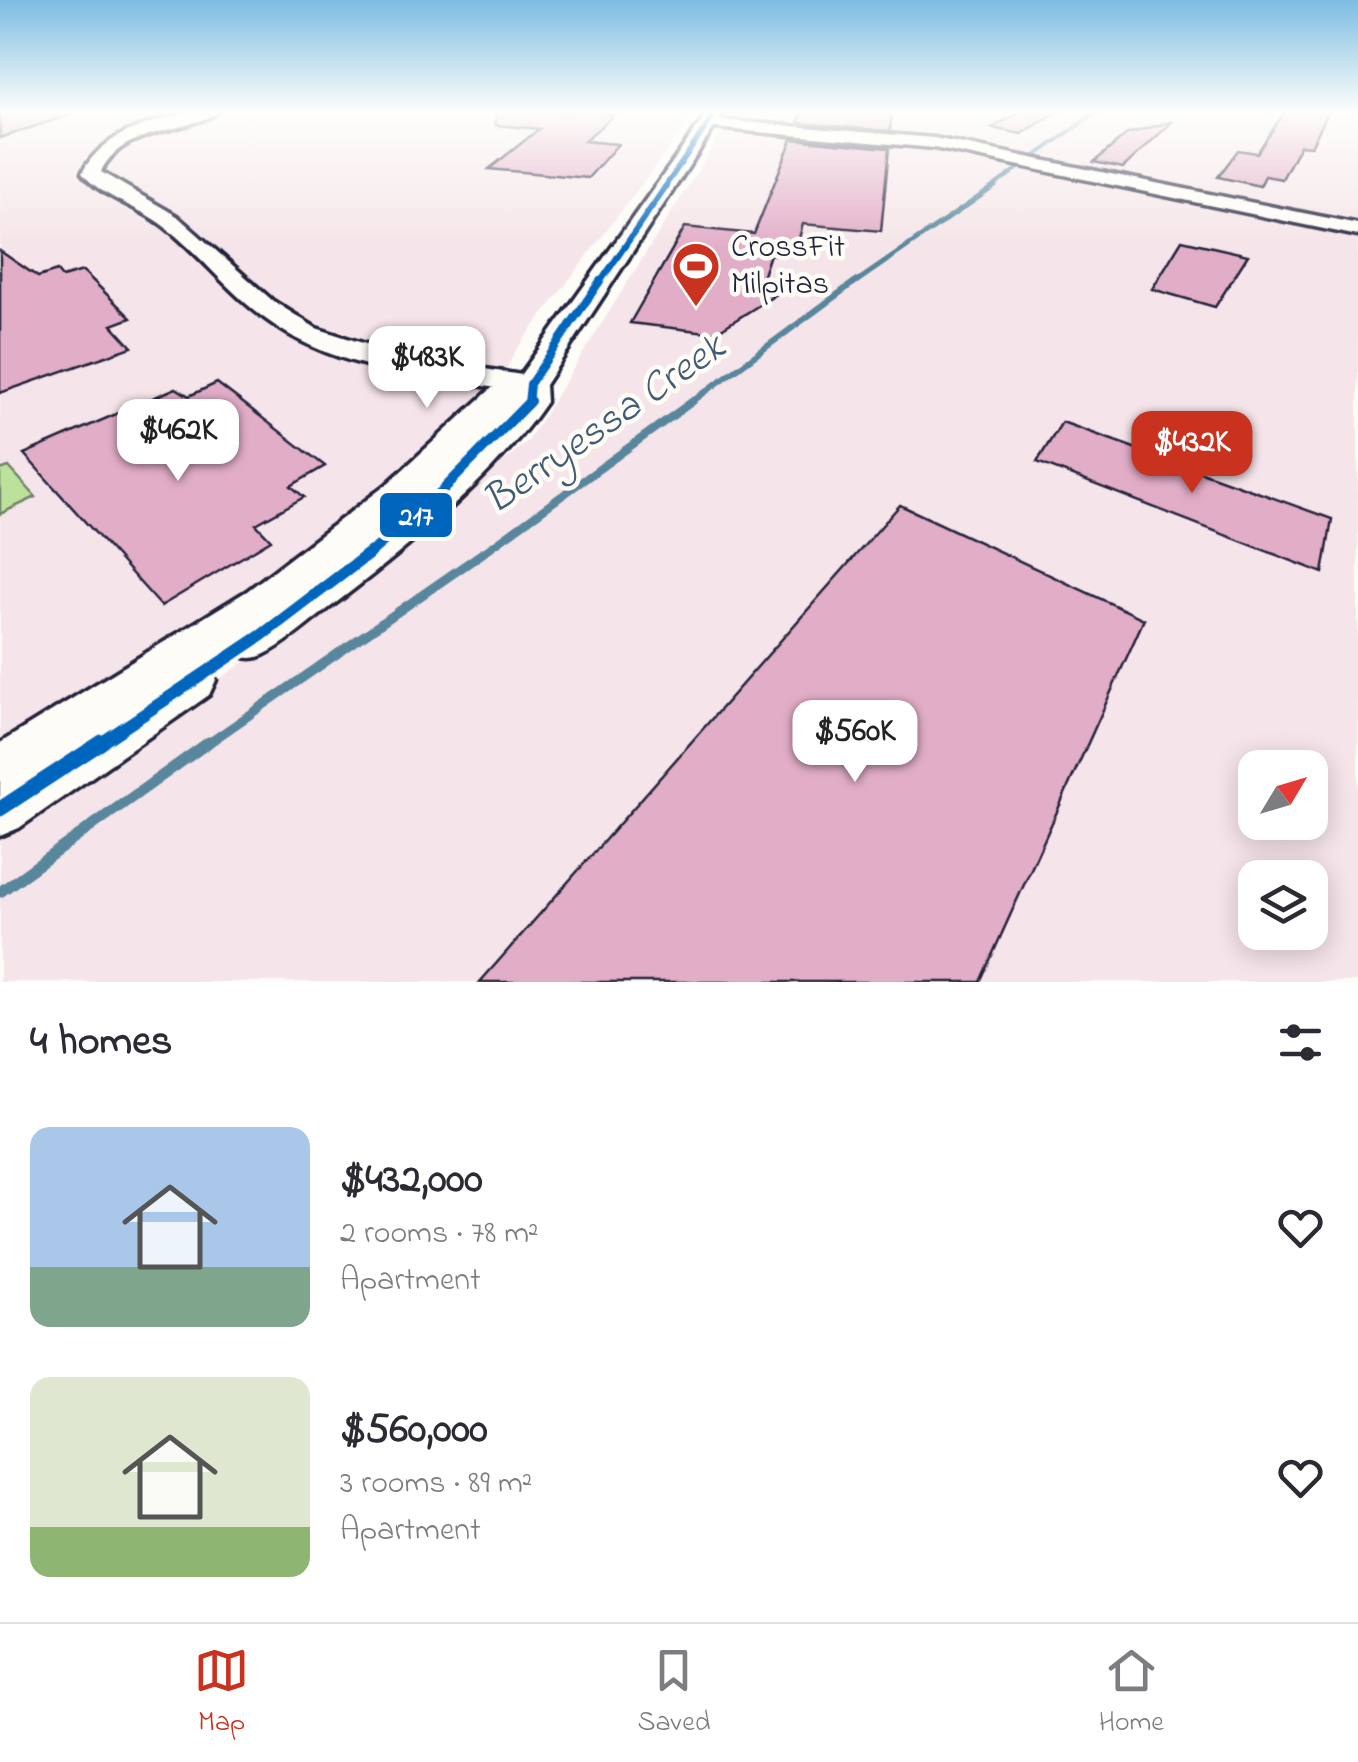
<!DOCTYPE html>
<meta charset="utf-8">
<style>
:root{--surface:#fff;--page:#f2f2f3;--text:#2b2b33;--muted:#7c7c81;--line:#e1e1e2;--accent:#c8321e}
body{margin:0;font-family:"Indie Flower",sans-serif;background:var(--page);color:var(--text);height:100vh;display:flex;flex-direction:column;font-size:38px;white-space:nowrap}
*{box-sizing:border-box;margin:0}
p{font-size:32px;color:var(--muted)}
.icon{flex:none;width:55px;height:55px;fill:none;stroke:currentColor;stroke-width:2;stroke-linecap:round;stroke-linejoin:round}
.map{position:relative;height:982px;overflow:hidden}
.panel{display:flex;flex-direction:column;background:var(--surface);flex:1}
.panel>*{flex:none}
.needle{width:65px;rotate:52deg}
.controls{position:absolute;left:1238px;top:750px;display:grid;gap:20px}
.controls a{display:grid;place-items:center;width:90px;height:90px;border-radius:20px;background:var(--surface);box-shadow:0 5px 25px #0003;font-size:50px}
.price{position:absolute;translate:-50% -85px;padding:0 22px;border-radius:20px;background:#fff;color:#222;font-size:32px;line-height:65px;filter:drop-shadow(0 2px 5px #0008)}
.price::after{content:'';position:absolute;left:50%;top:60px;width:30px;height:22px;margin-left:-15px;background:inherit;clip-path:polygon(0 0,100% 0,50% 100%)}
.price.on{background:var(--accent);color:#fff}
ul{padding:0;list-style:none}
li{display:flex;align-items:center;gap:30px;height:250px;padding:0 30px}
li span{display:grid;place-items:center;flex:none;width:280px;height:200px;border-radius:20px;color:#555}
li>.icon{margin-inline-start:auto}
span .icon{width:120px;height:120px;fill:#fffc;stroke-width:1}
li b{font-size:42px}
h2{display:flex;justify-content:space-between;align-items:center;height:120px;padding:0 30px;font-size:42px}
.tabs{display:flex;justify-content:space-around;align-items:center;height:140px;border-top:2px solid var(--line);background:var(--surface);font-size:28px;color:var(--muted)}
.tabs a{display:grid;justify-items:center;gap:5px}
.tabs .on{color:var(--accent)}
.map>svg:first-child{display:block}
.built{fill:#f5e4e9;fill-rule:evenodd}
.green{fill:#bce19b;stroke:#6f826b;stroke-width:2.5}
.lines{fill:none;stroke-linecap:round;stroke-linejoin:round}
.stream-far5{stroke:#58869c;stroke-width:4}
.stream-far4{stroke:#58869c;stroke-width:5}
.stream-far3{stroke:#58869c;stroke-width:6}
.stream-far2{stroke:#58869c;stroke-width:8}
.stream-far1{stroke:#58869c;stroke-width:9}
.stream{stroke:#58869c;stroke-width:11}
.building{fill:#e2adc7;stroke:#22223b;stroke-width:2.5}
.tertiary-casing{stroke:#22223b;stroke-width:7}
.secondary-casing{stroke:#22223b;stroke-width:7}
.tertiary{fill:#fdfcf7;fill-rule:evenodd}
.secondary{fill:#fdfcf7;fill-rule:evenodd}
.bus-1-far5-casing{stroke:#fdfcf7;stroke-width:9}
.bus-1-far4-casing{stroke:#fdfcf7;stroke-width:11}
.bus-1-far3-casing{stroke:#fdfcf7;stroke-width:14}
.bus-1-far2-casing{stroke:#fdfcf7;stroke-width:18}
.bus-1-far1-casing{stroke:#fdfcf7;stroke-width:20}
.bus-1-casing{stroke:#fdfcf7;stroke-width:22}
.bus-1-far5{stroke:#0065bd;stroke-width:5}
.bus-1-far4{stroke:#0065bd;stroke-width:6}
.bus-1-far3{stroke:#0065bd;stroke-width:8}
.bus-1-far2{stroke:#0065bd;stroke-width:10}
.bus-1-far1{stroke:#0065bd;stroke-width:12}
.bus-1{stroke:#0065bd;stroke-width:15}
.labels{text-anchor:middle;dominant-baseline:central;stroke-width:9;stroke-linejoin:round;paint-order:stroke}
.far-poi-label{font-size:32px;fill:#22223b;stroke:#fdfcf7;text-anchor:start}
.water-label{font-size:42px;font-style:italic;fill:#425c73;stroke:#fdfcf7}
.line-badge{stroke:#fdfcf7;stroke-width:4}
.badge-label{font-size:28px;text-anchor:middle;font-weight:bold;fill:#fff}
</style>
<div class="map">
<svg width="1358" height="982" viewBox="0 0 1358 982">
<rect width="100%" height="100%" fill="#fdfcf7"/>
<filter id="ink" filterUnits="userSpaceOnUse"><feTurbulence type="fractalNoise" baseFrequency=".01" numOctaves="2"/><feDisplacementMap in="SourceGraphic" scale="20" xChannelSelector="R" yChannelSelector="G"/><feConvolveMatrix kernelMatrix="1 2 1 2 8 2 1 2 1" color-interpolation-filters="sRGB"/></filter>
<g filter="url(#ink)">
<!-- built -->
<g class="built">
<path d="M0 111H697L516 350 466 444 0 762Z"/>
<path d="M735 111H1358V982H0V829L353 588 528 441ZM1255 768H1310V822H1255ZM1255 878H1310V932H1255Z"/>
</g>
<!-- green -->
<path class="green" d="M9 467 36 497 0 514V470Z"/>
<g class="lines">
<!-- stream-far5 -->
<path class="stream-far5" d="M991 188 1098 111"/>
<!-- stream-far4 -->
<path class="stream-far4" d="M853 284 995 186"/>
<!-- stream-far3 -->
<path class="stream-far3" d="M689 404 856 281"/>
<!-- stream-far2 -->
<path class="stream-far2" d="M480 555 693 401"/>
<!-- stream-far1 -->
<path class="stream-far1" d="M206 745 484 552"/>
<!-- stream -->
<path class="stream" d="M0 892 209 742"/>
</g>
<!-- building -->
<g class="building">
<path d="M0 111H69V115L0 138Z"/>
<path d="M496 111H610L606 114 614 115 584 141 618 144 588 178 489 169 539 129 496 125Z"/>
<path d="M811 111H892L890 131 798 123 801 114Z"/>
<path d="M1021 111H1058L1022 134 992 128Z"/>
<path d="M1285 111H1329L1311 146 1300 145 1282 179 1265 176 1260 186 1218 177 1238 150 1257 153Z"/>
<path d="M1173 121 1123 168 1094 162 1127 134Z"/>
<path d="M792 139 889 148 881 231 803 224 794 256 770 254 757 293 775 295 715 333 630 323 685 227 754 234Z"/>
<path d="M1182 240 1248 255 1215 307 1152 289Z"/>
<path d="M0 251 38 277 57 271 62 277 83 271 131 318 112 325 132 347 0 393Z"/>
<path d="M217 383 325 466 291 486 304 497 256 524 271 540 161 606 24 454 176 388 189 396Z"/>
<path d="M1062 422 1332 519 1323 573 1037 462Z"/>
<path d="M900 505 1144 619 980 982H480Z"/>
</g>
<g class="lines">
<!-- tertiary casing -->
<g class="tertiary-casing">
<g id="tertiary">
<path d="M193 111H219C184 135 122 126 101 172L177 216 273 301 316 328 400 355 540 378 545 384 540 390 530 393C442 378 341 375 267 320 229 293 201 255 165 227 139 206 103 199 82 173 103 132 151 122 193 111Z"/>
<path d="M709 119 934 138 1358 224V236L934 148 703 127 701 124Z"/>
</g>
</g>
<!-- secondary casing -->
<g class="secondary-casing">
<path id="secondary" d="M709 111H725L545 385 546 402C493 480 396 558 320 615 303 628 283 646 263 655 252 660 245 658 234 654L230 647 205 664 216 680 209 695 19 828 0 836V743L247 591 386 485 492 388 519 377Z"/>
</g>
<!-- tertiary -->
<use href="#tertiary" class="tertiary"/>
<!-- secondary -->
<use href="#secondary" class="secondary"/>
<!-- bus-1-far5 casing -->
<g class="bus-1-far5-casing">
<path id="bus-1-far5" d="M664 188 717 111"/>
</g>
<!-- bus-1-far4 casing -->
<g class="bus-1-far4-casing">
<path id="bus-1-far4" d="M599 284 666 186"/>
</g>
<!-- bus-1-far3 casing -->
<g class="bus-1-far3-casing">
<path id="bus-1-far3" d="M528 404 530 384 600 281"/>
</g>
<!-- bus-1-far2 casing -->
<g class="bus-1-far2-casing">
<path id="bus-1-far2" d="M368 555 442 491 530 401"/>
</g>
<!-- bus-1-far1 casing -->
<g class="bus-1-far1-casing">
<path id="bus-1-far1" d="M98 745 262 635 371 552"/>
</g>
<!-- bus-1 casing -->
<g class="bus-1-casing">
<path id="bus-1" d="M0 809 102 742"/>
</g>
<!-- bus-1-far5 -->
<use href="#bus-1-far5" class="bus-1-far5"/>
<!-- bus-1-far4 -->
<use href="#bus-1-far4" class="bus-1-far4"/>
<!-- bus-1-far3 -->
<use href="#bus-1-far3" class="bus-1-far3"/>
<!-- bus-1-far2 -->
<use href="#bus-1-far2" class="bus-1-far2"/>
<!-- bus-1-far1 -->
<use href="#bus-1-far1" class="bus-1-far1"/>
<!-- bus-1 -->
<use href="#bus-1" class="bus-1"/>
</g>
</g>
<!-- sky -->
<linearGradient id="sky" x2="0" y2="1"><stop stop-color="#7dbce3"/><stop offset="0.45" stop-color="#fefefb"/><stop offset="1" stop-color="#fefefb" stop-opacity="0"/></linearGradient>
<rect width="1358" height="248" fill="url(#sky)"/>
<!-- icons -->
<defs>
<g id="stadium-pin" transform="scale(2.5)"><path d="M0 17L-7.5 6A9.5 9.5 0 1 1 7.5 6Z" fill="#c8321e" stroke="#fdfcf7"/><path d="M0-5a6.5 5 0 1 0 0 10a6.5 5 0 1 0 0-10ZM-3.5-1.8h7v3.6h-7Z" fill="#fff"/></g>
</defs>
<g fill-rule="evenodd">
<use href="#stadium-pin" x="696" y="266"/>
</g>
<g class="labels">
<!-- far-poi labels -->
<g class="far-poi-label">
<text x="731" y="248">CrossFit<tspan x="731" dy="37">Milpitas</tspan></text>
</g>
<!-- water labels -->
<g class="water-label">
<text transform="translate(605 425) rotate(-35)">Berryessa Creek</text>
</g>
</g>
<rect class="line-badge" x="378" y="491" width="76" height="48" rx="10" fill="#0065bd"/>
<g class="badge-label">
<text x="416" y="525">217</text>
</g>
</svg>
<div class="controls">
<a><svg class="needle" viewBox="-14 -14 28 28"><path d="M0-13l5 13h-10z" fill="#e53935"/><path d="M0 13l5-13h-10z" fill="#7c7c81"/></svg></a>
<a><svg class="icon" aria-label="layers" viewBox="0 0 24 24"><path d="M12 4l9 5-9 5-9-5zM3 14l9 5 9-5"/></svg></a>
</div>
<b class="price" style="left:427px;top:411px">$483K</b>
<b class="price" style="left:178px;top:484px">$462K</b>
<b class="price on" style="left:1192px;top:496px">$432K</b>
<b class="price" style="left:855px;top:785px">$560K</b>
</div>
<section class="panel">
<h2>4 homes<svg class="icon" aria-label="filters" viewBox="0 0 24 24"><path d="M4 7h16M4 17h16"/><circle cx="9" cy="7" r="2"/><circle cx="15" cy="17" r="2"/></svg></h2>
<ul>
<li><span style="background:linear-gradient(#a9c7e8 70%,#7fa58c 0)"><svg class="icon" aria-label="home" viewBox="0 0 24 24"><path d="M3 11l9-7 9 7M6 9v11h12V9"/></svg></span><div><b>$432,000</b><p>2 rooms · 78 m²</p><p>Apartment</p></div><svg class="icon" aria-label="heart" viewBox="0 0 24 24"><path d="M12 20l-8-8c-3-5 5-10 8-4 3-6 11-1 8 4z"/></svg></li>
<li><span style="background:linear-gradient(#dfe7d0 75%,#8fb573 0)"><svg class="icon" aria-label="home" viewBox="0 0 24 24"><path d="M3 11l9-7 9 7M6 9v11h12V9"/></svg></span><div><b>$560,000</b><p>3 rooms · 89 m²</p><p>Apartment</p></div><svg class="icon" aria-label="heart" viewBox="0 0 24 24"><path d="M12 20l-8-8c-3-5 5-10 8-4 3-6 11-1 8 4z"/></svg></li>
</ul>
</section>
<nav class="tabs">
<a class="on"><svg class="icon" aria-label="map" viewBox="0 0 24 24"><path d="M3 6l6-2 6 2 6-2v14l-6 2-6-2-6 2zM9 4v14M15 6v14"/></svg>Map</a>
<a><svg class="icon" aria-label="saved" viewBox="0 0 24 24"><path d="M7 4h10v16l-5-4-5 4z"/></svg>Saved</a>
<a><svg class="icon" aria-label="home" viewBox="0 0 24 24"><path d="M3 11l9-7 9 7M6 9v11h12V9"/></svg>Home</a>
</nav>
